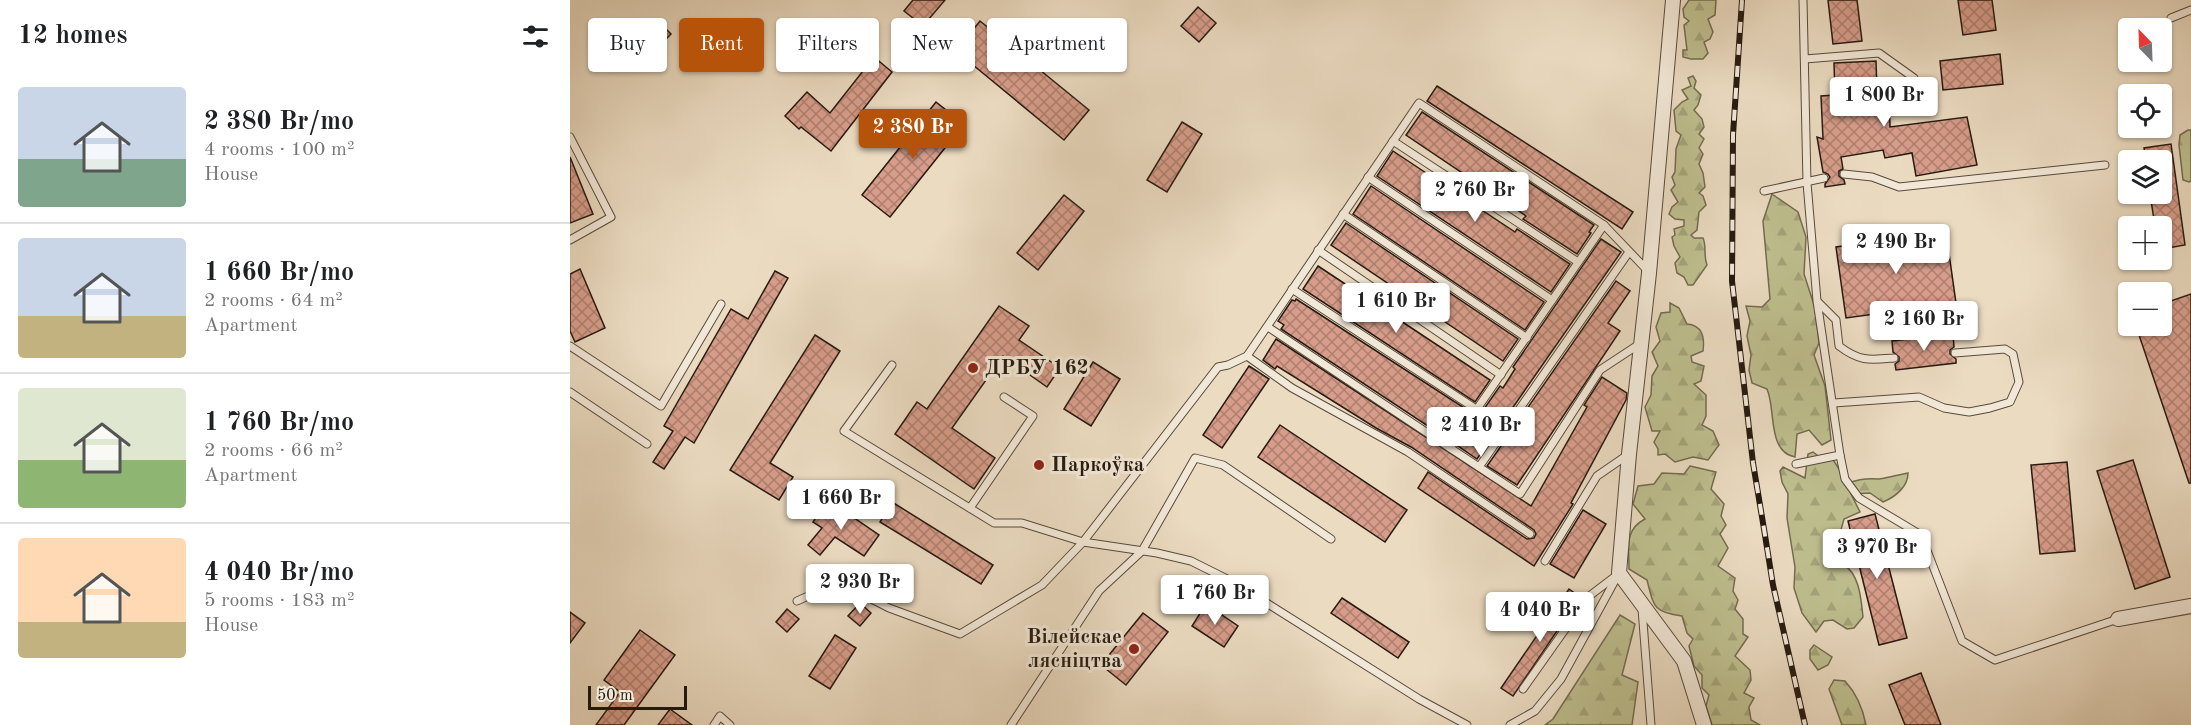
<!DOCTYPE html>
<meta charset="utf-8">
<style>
:root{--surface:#fff;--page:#f6f6f6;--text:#202124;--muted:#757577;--line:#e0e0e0;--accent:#b45309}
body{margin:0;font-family:"Old Standard TT",serif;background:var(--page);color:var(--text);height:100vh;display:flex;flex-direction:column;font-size:22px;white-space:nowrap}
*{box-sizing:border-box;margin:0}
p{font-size:20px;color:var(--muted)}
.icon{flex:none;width:33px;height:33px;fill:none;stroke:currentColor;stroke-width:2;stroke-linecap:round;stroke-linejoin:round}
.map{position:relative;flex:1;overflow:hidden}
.drawer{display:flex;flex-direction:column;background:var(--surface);width:570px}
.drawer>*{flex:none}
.hud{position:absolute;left:18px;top:18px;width:570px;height:54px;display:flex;gap:12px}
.needle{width:39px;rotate:337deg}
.buttons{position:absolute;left:1548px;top:18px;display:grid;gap:12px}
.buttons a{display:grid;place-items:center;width:54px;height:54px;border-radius:6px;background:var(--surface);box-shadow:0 2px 4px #0004;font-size:30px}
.scale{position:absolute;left:18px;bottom:15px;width:99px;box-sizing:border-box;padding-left:6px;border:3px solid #271a11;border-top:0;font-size:16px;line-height:21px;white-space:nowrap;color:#271a11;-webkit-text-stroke:4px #f2e8d7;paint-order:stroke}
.price{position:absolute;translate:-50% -51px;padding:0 14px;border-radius:6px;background:#fff;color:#222;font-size:20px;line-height:39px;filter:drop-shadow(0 2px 3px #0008)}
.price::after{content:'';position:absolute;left:50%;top:36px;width:18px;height:14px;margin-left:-9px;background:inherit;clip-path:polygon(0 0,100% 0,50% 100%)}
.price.on{background:var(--accent);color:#fff}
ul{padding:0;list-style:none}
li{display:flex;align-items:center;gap:18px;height:150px;padding:0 18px}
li+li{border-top:2px solid var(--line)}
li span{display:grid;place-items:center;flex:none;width:168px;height:120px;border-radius:6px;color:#555}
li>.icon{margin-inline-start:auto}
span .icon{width:72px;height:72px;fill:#fffc;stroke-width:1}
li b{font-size:26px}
h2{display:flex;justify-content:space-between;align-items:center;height:72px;padding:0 18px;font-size:26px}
.pill{padding:0 21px;border-radius:6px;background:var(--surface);box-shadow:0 2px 4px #0004;font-size:21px;line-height:54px}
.pill.on{background:var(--accent);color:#fff}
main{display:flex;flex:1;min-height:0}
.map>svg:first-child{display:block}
.forest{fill:url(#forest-firs);stroke:#726c50;stroke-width:1.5}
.building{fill:url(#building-cross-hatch);stroke:#271a11;stroke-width:1.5}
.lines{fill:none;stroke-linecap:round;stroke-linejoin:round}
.service-casing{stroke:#584a3d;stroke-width:9}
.minor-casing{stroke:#584a3d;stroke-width:16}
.service{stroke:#f2e8d7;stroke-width:7}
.minor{stroke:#f2e8d7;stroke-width:14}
.rail-casing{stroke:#271a11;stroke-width:6}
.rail{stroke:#f2e8d7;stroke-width:4;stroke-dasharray:11;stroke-linecap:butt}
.poi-dot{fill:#8f2418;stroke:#f2e8d7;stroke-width:2}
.labels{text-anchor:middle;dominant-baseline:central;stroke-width:6;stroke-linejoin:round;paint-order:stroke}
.poi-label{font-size:21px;font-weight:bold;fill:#271a11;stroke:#f2e8d7;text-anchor:start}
</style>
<main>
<section class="drawer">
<h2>12 homes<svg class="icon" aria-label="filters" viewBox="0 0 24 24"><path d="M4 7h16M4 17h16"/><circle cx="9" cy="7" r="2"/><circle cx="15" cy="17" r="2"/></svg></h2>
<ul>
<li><span style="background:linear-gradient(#c9d6e8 60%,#7fa58c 0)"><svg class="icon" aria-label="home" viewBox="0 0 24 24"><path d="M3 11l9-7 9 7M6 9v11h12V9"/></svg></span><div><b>2 380 Br/mo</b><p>4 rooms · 100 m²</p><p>House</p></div></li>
<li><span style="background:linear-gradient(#c9d6e8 65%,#c2b280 0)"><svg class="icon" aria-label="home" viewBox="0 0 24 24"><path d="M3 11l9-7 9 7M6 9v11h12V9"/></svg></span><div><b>1 660 Br/mo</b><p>2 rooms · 64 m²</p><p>Apartment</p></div></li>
<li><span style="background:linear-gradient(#dfe7d0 60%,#8fb573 0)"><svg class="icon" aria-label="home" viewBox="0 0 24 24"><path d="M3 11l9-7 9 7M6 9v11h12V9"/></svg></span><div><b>1 760 Br/mo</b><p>2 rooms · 66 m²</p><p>Apartment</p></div></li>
<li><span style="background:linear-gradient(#ffd9b3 70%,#c2b280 0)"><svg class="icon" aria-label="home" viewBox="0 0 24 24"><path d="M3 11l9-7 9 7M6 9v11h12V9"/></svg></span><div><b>4 040 Br/mo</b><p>5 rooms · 183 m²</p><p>House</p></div></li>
</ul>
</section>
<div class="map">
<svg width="1621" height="725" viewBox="0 0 1621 725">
<defs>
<pattern id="forest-firs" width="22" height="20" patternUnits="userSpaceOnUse" patternTransform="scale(1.5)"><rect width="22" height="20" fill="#bebe8e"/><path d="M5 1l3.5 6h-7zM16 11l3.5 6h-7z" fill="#a3a379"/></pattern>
<pattern id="building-cross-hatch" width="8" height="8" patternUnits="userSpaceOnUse" patternTransform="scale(1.5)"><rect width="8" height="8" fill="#d79d8a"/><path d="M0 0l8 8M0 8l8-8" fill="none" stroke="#ae7f6f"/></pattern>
</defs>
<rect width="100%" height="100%" fill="#ebdbc1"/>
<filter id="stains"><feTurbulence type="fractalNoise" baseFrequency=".00333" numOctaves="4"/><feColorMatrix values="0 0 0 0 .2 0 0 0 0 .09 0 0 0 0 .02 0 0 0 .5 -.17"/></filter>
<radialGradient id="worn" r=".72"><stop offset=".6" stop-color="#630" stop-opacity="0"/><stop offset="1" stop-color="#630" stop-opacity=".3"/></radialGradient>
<!-- forest -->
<g class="forest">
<path d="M1119 0H1146L1145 15 1138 19 1143 32 1140 39 1134 42 1138 53 1133 59H1121L1113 57V50H1117L1114 25 1119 21 1114 17 1113 9Z"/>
<path d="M1123 76 1126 81 1124 88 1131 95 1128 105 1124 110 1132 119 1134 127 1129 134 1134 139 1129 148 1133 154 1129 164 1133 173 1135 187 1129 193 1133 196 1136 205 1129 212 1127 230 1121 235 1124 238H1133C1137 247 1133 255 1137 265L1123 285H1118L1114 277 1107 273 1105 263 1110 257 1104 246 1102 237 1105 235 1104 229 1114 226V220L1105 219 1099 214 1102 207 1108 202 1101 190 1105 185 1102 177 1105 172 1106 149 1111 135 1106 131 1104 110 1112 102 1118 99 1112 90 1121 86 1118 78Z"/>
<path d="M1618 130H1621V181L1619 182 1613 180 1609 145 1610 135Z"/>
<path d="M1202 194 1228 212 1236 237 1234 274 1245 308 1249 343 1244 355 1255 386 1261 440 1252 445 1239 430 1227 434 1225 457C1197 452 1206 409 1197 389L1182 383 1179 370 1181 355 1177 336 1180 321 1176 306 1192 307 1200 299 1193 221Z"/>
<path d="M1100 303 1109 308 1117 324C1132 325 1135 337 1133 351L1121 356 1122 362 1134 366 1131 381 1124 384 1136 395V416L1132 425 1143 431 1149 445 1138 460 1123 457 1105 462 1095 454 1088 455V449L1084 442 1090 431H1082L1075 407 1081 395 1082 376 1088 366 1082 352 1090 341 1086 327 1091 313 1100 312Z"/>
<path d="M1243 452 1251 458H1262L1278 483C1289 479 1297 478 1308 479 1311 479 1333 474 1338 473 1338 487 1325 497 1313 502L1300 493 1281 494 1290 512 1274 519 1270 533 1274 565C1290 575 1291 600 1293 617L1284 628 1277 629 1263 620 1254 621 1246 632 1232 613 1224 588 1225 567 1217 518 1218 494 1212 482 1210 471 1213 467 1235 478 1238 454Z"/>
<path d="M1120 466 1146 472 1141 489 1154 504 1151 516 1156 525 1150 534 1158 548 1148 566 1165 578 1163 591 1168 600 1165 609 1173 619V634L1178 637 1165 656 1180 670 1181 680 1174 693 1184 698 1179 707 1181 720 1190 725H1142L1136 706 1139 695 1132 688V675L1124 666 1119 646 1123 639 1117 633 1112 616C1083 612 1084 607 1077 580L1059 569C1059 547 1054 530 1075 519L1063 504 1068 486 1084 484 1092 473 1114 474Z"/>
<path d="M1050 615 1065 624 1052 675 1068 682 1062 725H975L983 719Z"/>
<path d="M1244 645 1262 657 1258 665 1248 670 1240 659V650Z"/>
<path d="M1264 680 1275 681C1286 693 1293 709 1296 725H1272L1259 689Z"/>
</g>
<!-- building -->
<g class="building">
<path d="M343 0H375L353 26 334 11Z"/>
<path d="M1258 0H1287L1292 41 1263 44Z"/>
<path d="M1388 0H1422L1426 30 1393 35Z"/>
<path d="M628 7 646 23 629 42 611 26Z"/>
<path d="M410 21 519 110 494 140 386 51Z"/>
<path d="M89 22 101 34 69 66 48 46 63 32 70 40Z"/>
<path d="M1430 54 1433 84 1373 90 1370 61Z"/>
<path d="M304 57 322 72 261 151 231 127 229 129 215 116 237 92 260 113Z"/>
<path d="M1306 61 1307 90H1319L1320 127 1397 117 1407 165 1346 176 1342 153 1315 158 1313 150 1271 157 1273 169 1269 171V176L1274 180 1275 184 1255 187V184L1260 177 1258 174 1253 172 1247 137 1253 139 1251 96 1265 95 1264 63Z"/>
<path d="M867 86 1063 212 1052 229 857 101Z"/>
<path d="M366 102 394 124 320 217 292 195Z"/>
<path d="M852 112 1024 225 1019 232 1021 233 1007 254 953 219 956 216 836 135Z"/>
<path d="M612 122 632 134 597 192 577 180Z"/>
<path d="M1601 144 1615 245 1592 249V226H1585L1580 194H1592V160H1576L1574 148Z"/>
<path d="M823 151 945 232 947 229 1000 264 981 292 807 176Z"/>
<path d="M0 157 23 214 0 223Z"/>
<path d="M801 186 974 302 955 330 783 214Z"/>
<path d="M494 195 514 211 468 270 447 253Z"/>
<path d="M776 223 948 339 933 361 761 245Z"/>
<path d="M1376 232 1386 303 1276 318 1266 247Z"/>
<path d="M1031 239 1051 252 907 459 888 446 930 386 933 388 945 369 943 367Z"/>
<path d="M748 266 920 380 905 402 733 289Z"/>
<path d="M10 269 35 328 5 342 0 331V274Z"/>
<path d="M205 271 218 278 124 443 115 437 94 469 83 462 103 431 94 426 161 309 178 319Z"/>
<path d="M1046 281 1060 291 1038 323 1050 331 947 485 917 466Z"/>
<path d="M1621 294V483H1619L1566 326H1592V304Z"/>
<path d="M726 299 899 411 879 440 711 329 714 325 708 321 722 300 725 301Z"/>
<path d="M429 306 459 326 449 340 490 368 477 387 433 356 382 428 425 458 404 489 325 434 347 402 357 409Z"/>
<path d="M1383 334 1384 347 1380 350V354L1386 359V363L1326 370 1325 364 1329 361V357L1323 352 1322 341Z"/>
<path d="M245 335 270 351 200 463 223 477 209 500 160 470Z"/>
<path d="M706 339 961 506 1017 407 1014 405 1032 377 1057 393 1056 400 1001 503 1003 504 964 566 848 488 858 472 957 539 964 538 966 534 964 530 841 447 806 428 707 366 705 369 693 360Z"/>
<path d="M523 362 550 379 521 426 494 409Z"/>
<path d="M679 366 699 379 652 448 633 435Z"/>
<path d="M710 425 837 510 815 542 688 457Z"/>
<path d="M1563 460 1600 577 1565 589 1527 471Z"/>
<path d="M1497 462 1505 551 1470 554 1461 465Z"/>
<path d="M258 500 309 535 294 556 265 537 250 555 238 545 252 528 243 522Z"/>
<path d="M322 502 423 565 411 584 310 522Z"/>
<path d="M1013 510 1036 524 1004 578 980 564Z"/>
<path d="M1305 514 1337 638 1309 645 1278 521Z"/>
<path d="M999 589 1010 597 943 696 931 688Z"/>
<path d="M772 598 839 642 828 658 761 613Z"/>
<path d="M290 603 301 613 290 626 278 616Z"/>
<path d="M636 604 668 626 654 647 622 626Z"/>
<path d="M217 609 229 619 217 632 206 622Z"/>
<path d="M0 612 15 623 0 643Z"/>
<path d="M573 613 598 632 556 685 531 665Z"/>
<path d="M70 630 105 655 54 725H26L50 692 34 680Z"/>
<path d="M265 635 286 648 260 689 239 676Z"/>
<path d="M1351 673 1371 725H1335L1319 685Z"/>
<path d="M100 709 122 725H88Z"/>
</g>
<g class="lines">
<!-- service casing -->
<g class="service-casing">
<g id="service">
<path d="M1601 18 1621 10"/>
<path d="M1235 59 1309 53 1344 78"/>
<path d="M0 137 41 217 0 240"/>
<path d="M823 141 1008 262"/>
<path d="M1274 174 1302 177 1329 187 1535 165"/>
<path d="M798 177 982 300"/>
<path d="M1194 191 1254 178"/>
<path d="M773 214 957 338"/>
<path d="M748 250 931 375"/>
<path d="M722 289 906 409"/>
<path d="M1248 302 1266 320 1269 346C1290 362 1300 360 1324 358"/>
<path d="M698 327 880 448 1034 225"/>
<path d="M0 346 91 406 151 304"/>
<path d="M677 356 722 388 838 452 960 534"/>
<path d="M322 365 274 431 424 523H452L513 542 587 553 621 561 665 583 849 699 897 725"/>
<path d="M0 392 77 444"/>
<path d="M1264 403 1349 397 1374 408 1399 412 1420 408 1440 402 1449 382 1443 354 1435 349 1385 353"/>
<path d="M880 448 950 494 1030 370 1071 343"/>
<path d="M1270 455 1275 479 1289 498 1351 535 1392 641 1425 660 1548 619"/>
<path d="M1226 464 1270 455 1247 301 1237 183 1233 0"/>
<path d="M909 467 1059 252"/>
<path d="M400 508 463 416 434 397"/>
<path d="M975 561 1027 476 1059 454"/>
<path d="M227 601 247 592 278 587 319 608 390 634 472 585 513 542 648 367 658 365 677 356 849 103 1034 225 1078 271"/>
<path d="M1072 609 1081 725"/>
<path d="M953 689 1018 597 1047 575"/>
<path d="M144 725 150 716 160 725"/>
<path d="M441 725 529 591 572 551 625 458 653 465 761 539"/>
<path d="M940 725 965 711 991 679 1049 573"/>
</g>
</g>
<!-- minor casing -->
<g class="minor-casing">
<g id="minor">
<path d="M1103 0 1079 273 1059 454 1049 573 1114 661 1134 725"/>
<path d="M1548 619 1621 606"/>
</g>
</g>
<!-- service -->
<use href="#service" class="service"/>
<!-- minor -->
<use href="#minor" class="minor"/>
<!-- rail casing -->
<g class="rail-casing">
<path id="rail" d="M1172 0 1163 135 1162 281 1183 463 1194 529 1203 585 1235 725"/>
</g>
<!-- rail -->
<use href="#rail" class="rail"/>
</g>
<!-- markers -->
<g class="poi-dot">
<circle cx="403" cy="368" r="6"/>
<circle cx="469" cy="465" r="6"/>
<circle cx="564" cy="649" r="6"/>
</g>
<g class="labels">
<!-- poi labels -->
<g class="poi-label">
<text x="415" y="368">ДРБУ 162</text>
<text x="481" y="465">Паркоўка</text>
<text x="552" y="637" text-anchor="end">Вілейскае<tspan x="552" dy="24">лясніцтва</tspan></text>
</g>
</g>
<rect width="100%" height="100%" filter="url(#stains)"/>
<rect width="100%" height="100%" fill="url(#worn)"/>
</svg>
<div class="buttons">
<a><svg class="needle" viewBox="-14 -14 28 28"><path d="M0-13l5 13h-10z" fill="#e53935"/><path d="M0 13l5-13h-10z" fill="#757577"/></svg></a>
<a><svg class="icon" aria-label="locate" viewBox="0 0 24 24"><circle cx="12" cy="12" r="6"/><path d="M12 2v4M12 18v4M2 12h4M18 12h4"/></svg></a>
<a><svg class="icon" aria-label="layers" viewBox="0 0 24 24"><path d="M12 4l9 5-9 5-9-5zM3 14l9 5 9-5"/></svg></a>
<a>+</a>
<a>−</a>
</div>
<div class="scale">50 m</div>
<b class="price" style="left:1314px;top:128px">1 800 Br</b>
<b class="price on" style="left:343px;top:160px">2 380 Br</b>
<b class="price" style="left:905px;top:223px">2 760 Br</b>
<b class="price" style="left:1326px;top:275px">2 490 Br</b>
<b class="price" style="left:826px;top:334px">1 610 Br</b>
<b class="price" style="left:1354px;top:352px">2 160 Br</b>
<b class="price" style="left:911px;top:458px">2 410 Br</b>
<b class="price" style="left:271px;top:531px">1 660 Br</b>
<b class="price" style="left:1307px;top:580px">3 970 Br</b>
<b class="price" style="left:290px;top:615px">2 930 Br</b>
<b class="price" style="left:645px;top:626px">1 760 Br</b>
<b class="price" style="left:970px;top:643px">4 040 Br</b>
<div class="hud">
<a class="pill">Buy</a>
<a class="pill on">Rent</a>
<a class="pill">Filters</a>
<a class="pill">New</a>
<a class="pill">Apartment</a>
</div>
</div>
</main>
